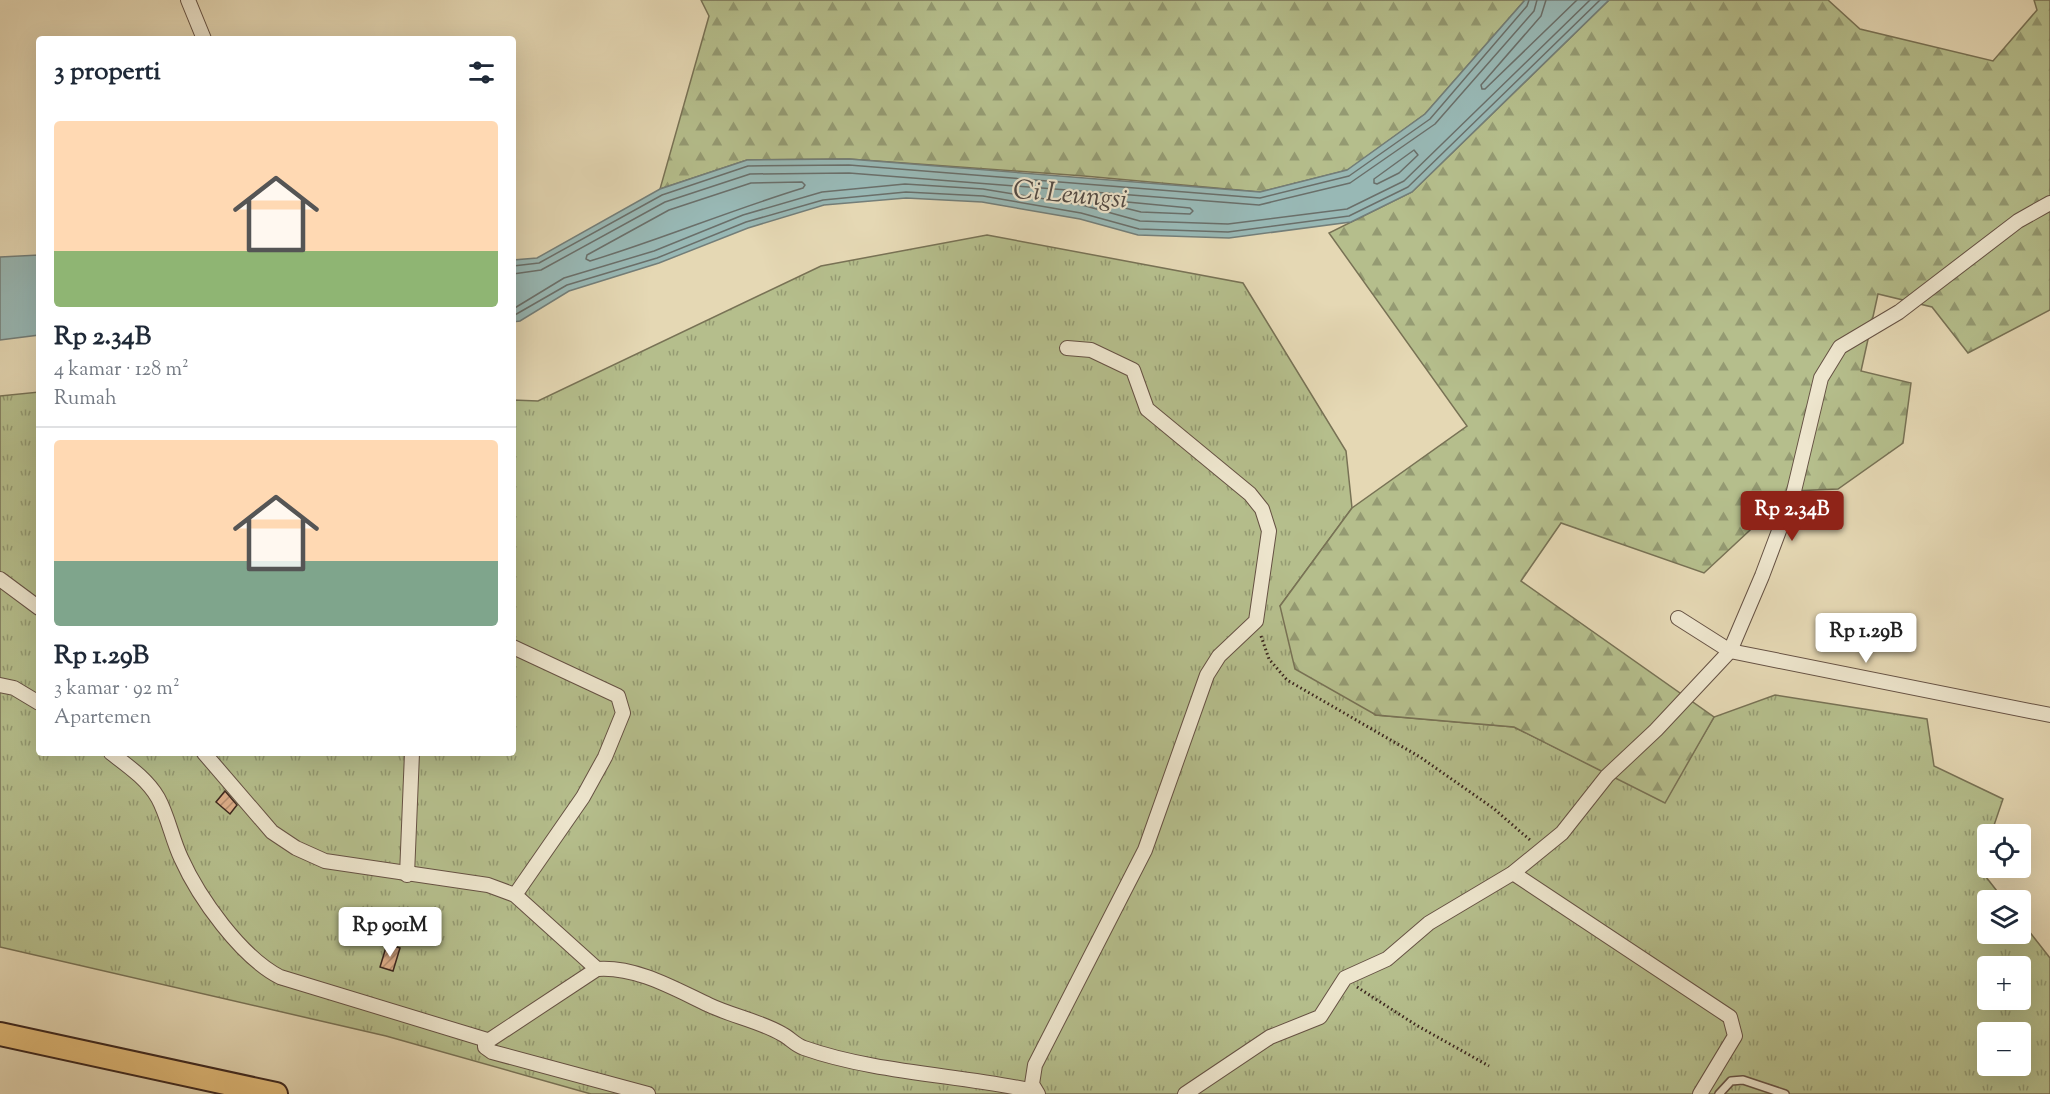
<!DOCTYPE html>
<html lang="id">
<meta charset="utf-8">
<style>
:root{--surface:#fff;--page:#f6f6f7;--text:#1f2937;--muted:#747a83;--line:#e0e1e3;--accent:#8f2418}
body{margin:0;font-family:"Sorts Mill Goudy",serif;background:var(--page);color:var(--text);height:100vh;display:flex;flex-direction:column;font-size:22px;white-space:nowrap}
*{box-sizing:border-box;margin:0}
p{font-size:20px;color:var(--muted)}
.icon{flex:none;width:33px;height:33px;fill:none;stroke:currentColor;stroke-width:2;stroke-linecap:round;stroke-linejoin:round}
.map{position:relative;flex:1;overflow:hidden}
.details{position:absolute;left:36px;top:36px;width:480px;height:720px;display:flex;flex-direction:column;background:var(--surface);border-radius:6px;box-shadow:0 6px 24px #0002}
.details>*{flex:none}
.tools{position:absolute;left:1977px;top:824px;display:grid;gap:12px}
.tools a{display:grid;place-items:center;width:54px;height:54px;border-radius:6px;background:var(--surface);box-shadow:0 6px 24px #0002;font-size:30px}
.price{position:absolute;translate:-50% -51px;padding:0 14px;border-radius:6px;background:#fff;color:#222;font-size:20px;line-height:39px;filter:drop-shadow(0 2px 3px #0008)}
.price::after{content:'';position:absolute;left:50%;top:36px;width:18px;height:14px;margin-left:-9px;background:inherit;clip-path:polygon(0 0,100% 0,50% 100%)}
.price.on{background:var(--accent);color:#fff}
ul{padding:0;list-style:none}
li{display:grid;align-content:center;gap:12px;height:318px;padding:0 18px}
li+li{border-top:2px solid var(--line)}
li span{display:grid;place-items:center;height:186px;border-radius:6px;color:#555}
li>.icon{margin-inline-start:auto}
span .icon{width:108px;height:108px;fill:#fffc;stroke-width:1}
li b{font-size:26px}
h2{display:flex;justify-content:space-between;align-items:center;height:72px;padding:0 18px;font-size:26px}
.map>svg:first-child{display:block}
.grass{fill:url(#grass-tufts);stroke:#787255;stroke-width:1.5;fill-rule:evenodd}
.forest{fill:url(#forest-firs);stroke:#787255;stroke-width:1.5}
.water{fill:#98b8b5;stroke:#737e79;stroke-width:1.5}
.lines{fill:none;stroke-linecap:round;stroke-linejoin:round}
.shore{stroke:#6a6f6a;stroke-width:1.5}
.building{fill:url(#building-hatch);stroke:#3b261e;stroke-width:1.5}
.lane-casing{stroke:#665244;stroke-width:10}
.street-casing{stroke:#665244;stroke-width:16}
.primary-casing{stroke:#3b261e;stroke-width:26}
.path{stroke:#3b261e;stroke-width:3;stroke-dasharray:1.5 3;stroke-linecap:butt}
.lane{stroke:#eee6ce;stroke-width:7}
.street{stroke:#eee6ce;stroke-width:14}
.primary{stroke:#e2bc7a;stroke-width:22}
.labels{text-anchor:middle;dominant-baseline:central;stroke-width:4.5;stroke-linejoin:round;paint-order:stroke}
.water-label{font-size:27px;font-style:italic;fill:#524a44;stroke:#eee6ce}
</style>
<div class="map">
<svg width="2050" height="1094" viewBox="0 0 2050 1094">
<defs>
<pattern id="grass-tufts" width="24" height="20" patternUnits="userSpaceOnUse" patternTransform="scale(1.5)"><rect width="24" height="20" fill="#b5be8c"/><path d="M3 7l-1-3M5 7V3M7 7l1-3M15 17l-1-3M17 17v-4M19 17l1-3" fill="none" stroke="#949a72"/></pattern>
<pattern id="forest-firs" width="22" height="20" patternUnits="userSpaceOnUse" patternTransform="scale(1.5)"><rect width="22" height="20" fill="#b5be8c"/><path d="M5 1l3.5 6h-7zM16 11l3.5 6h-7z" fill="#949a72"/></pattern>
<pattern id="building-hatch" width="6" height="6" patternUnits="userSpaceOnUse" patternTransform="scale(1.5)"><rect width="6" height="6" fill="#e1b18c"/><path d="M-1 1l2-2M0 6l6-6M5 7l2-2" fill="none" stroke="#b89072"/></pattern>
</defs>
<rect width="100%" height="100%" fill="#e5d8b4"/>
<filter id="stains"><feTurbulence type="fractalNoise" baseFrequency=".00333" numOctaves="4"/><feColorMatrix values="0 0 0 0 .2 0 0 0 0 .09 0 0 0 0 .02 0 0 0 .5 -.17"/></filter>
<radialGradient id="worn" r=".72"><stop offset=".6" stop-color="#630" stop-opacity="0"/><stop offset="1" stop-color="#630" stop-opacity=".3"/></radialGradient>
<!-- grass -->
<path class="grass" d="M987 235 1243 283 1346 451 1352 508 1280 606 1375 715 1514 727 1664 802 1714 717 1775 695 1927 719 1934 766 2003 799 1991 834H1988L1987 844 1979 868 2004 900H1988V933H2020L2021 921 2050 958V1094H591L386 1036 0 947V396L39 392V753H513V400L538 401 821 266ZM1988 966H2020V999H1988ZM1988 1032H2020V1065H1988Z"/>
<!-- forest -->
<g class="forest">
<path d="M701 0H1525L1425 114 1348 170 1260 192 1084 176 849 159 747 160 660 189 709 16Z"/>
<path d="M1609 0H1828L1860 29 1993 61 2037 10 2034 0H2050V310L1968 353 1932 307 1878 294 1861 371 1911 383 1903 443 1838 489 1792 491 1704 573 1561 523 1521 581 1714 717 1665 803 1514 727 1376 715 1295 669 1280 606 1352 508 1467 426 1329 233 1412 192Z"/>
</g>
<!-- water -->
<g class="water">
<path d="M1525 0H1609L1412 192 1351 222 1229 238 1138 235 1080 219 982 202 906 198 824 205 748 228 659 263 569 291 520 321 513 322V260L537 258 660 189 747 160 849 159 1260 192 1347 170 1425 114Z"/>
<path d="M39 255V335L0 340V257Z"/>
</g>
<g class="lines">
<!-- shore -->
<g class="shore">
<path d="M1546 0 1541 16 1481 85 1482 89H1485L1577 0"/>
<path d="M1414 150 1418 155 1399 173 1377 184 1374 183V179Z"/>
<path d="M802 182 805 185 803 188C731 210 662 239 590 261L586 259 587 255 669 210 751 183Z"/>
<path d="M1127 202 1190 208 1193 211 1190 214 1141 212 1125 208 1124 204Z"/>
<path d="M513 266 539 263 662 195 748 166 849 165 1260 198 1349 176 1430 119 1527 6 1529 0"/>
<path d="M513 274 541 270 665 202 750 174 849 173 1259 205 1350 183 1435 124 1534 11 1537 0"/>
<path d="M513 309 564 278 654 251 743 215 822 192 905 184 983 189 1082 205 1140 221 1228 224 1347 209 1404 181 1590 0"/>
<path d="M513 316 567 285 657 258 746 222 823 200 906 192 983 196 1081 213 1139 229 1228 232 1349 216 1408 187 1600 0"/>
</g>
</g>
<!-- building -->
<g class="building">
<path d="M225 791 237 805 230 814 216 802Z"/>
<path d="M387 944 400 948 393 971 380 967Z"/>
</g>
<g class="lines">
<!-- lane casing -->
<g class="lane-casing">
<path id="lane" d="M1719 1094 1731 1081 1743 1080 1785 1094"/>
</g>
<!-- street casing -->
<g class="street-casing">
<g id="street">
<path d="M188 0 204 39"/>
<path d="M0 579 39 608"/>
<path d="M1678 618 1730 651 2050 715"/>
<path d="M513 647 618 696 623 713 605 757 583 797 515 895"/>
<path d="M0 685 14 688 39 703"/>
<path d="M111 753C128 766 147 779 158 798 168 816 172 839 181 858 199 898 241 957 280 977L487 1040"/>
<path d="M204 753 272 832 296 848 325 861 488 885 515 895 597 969"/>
<path d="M1513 873 1730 1017 1735 1036 1700 1094"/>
<path d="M407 875 412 753"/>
<path d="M648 1094 492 1052 485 1047V1043L597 969C636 966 675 989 709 1005 732 1016 760 1021 782 1034 790 1038 795 1045 804 1048 875 1073 960 1075 1034 1091"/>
<path d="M1038 1094 1032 1084 1035 1065 1145 850 1207 675 1219 656 1256 621 1269 531 1262 509 1250 494 1147 409 1133 370 1091 350 1067 348"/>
<path d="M1185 1094 1270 1037 1320 1017 1345 978 1387 959 1429 923 1513 873 1562 833 1607 776 1656 730 1730 651 1762 576 1794 491 1821 378 1840 347 1899 312 2018 221 2050 203"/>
</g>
</g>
<!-- primary casing -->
<g class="primary-casing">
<path id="primary" d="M0 1034 276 1094"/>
</g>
<!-- path -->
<g class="path">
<path d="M1261 636 1269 659 1287 680 1420 757 1493 808 1530 840"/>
<path d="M1357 987 1416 1025 1489 1066"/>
</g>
<!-- lane -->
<use href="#lane" class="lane"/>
<!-- street -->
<use href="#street" class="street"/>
<!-- primary -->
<use href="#primary" class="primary"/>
</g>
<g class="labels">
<!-- water labels -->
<g class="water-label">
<text transform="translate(1070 196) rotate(5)">Ci Leungsi</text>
</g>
</g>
<rect width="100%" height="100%" filter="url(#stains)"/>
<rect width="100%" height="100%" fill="url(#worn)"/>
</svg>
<div class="tools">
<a><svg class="icon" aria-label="locate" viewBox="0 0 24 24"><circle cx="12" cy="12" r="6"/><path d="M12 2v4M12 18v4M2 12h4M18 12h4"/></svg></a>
<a><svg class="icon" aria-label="layers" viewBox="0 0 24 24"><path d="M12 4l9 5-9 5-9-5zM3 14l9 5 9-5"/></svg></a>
<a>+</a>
<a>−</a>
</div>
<b class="price on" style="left:1792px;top:542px">Rp 2.34B</b>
<b class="price" style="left:1866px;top:664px">Rp 1.29B</b>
<b class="price" style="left:390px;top:958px">Rp 901M</b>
<section class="details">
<h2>3 properti<svg class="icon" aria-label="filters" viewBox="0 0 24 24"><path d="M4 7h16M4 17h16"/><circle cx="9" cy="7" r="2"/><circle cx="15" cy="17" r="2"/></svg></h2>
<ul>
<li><span style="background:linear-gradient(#ffd9b3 70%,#8fb573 0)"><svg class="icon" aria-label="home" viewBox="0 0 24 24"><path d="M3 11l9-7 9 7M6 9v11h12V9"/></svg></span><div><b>Rp 2.34B</b><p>4 kamar · 128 m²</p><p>Rumah</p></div></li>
<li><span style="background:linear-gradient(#ffd9b3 65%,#7fa58c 0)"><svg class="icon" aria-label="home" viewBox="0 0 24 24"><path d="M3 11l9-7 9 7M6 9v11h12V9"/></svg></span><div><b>Rp 1.29B</b><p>3 kamar · 92 m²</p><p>Apartemen</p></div></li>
</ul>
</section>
</div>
